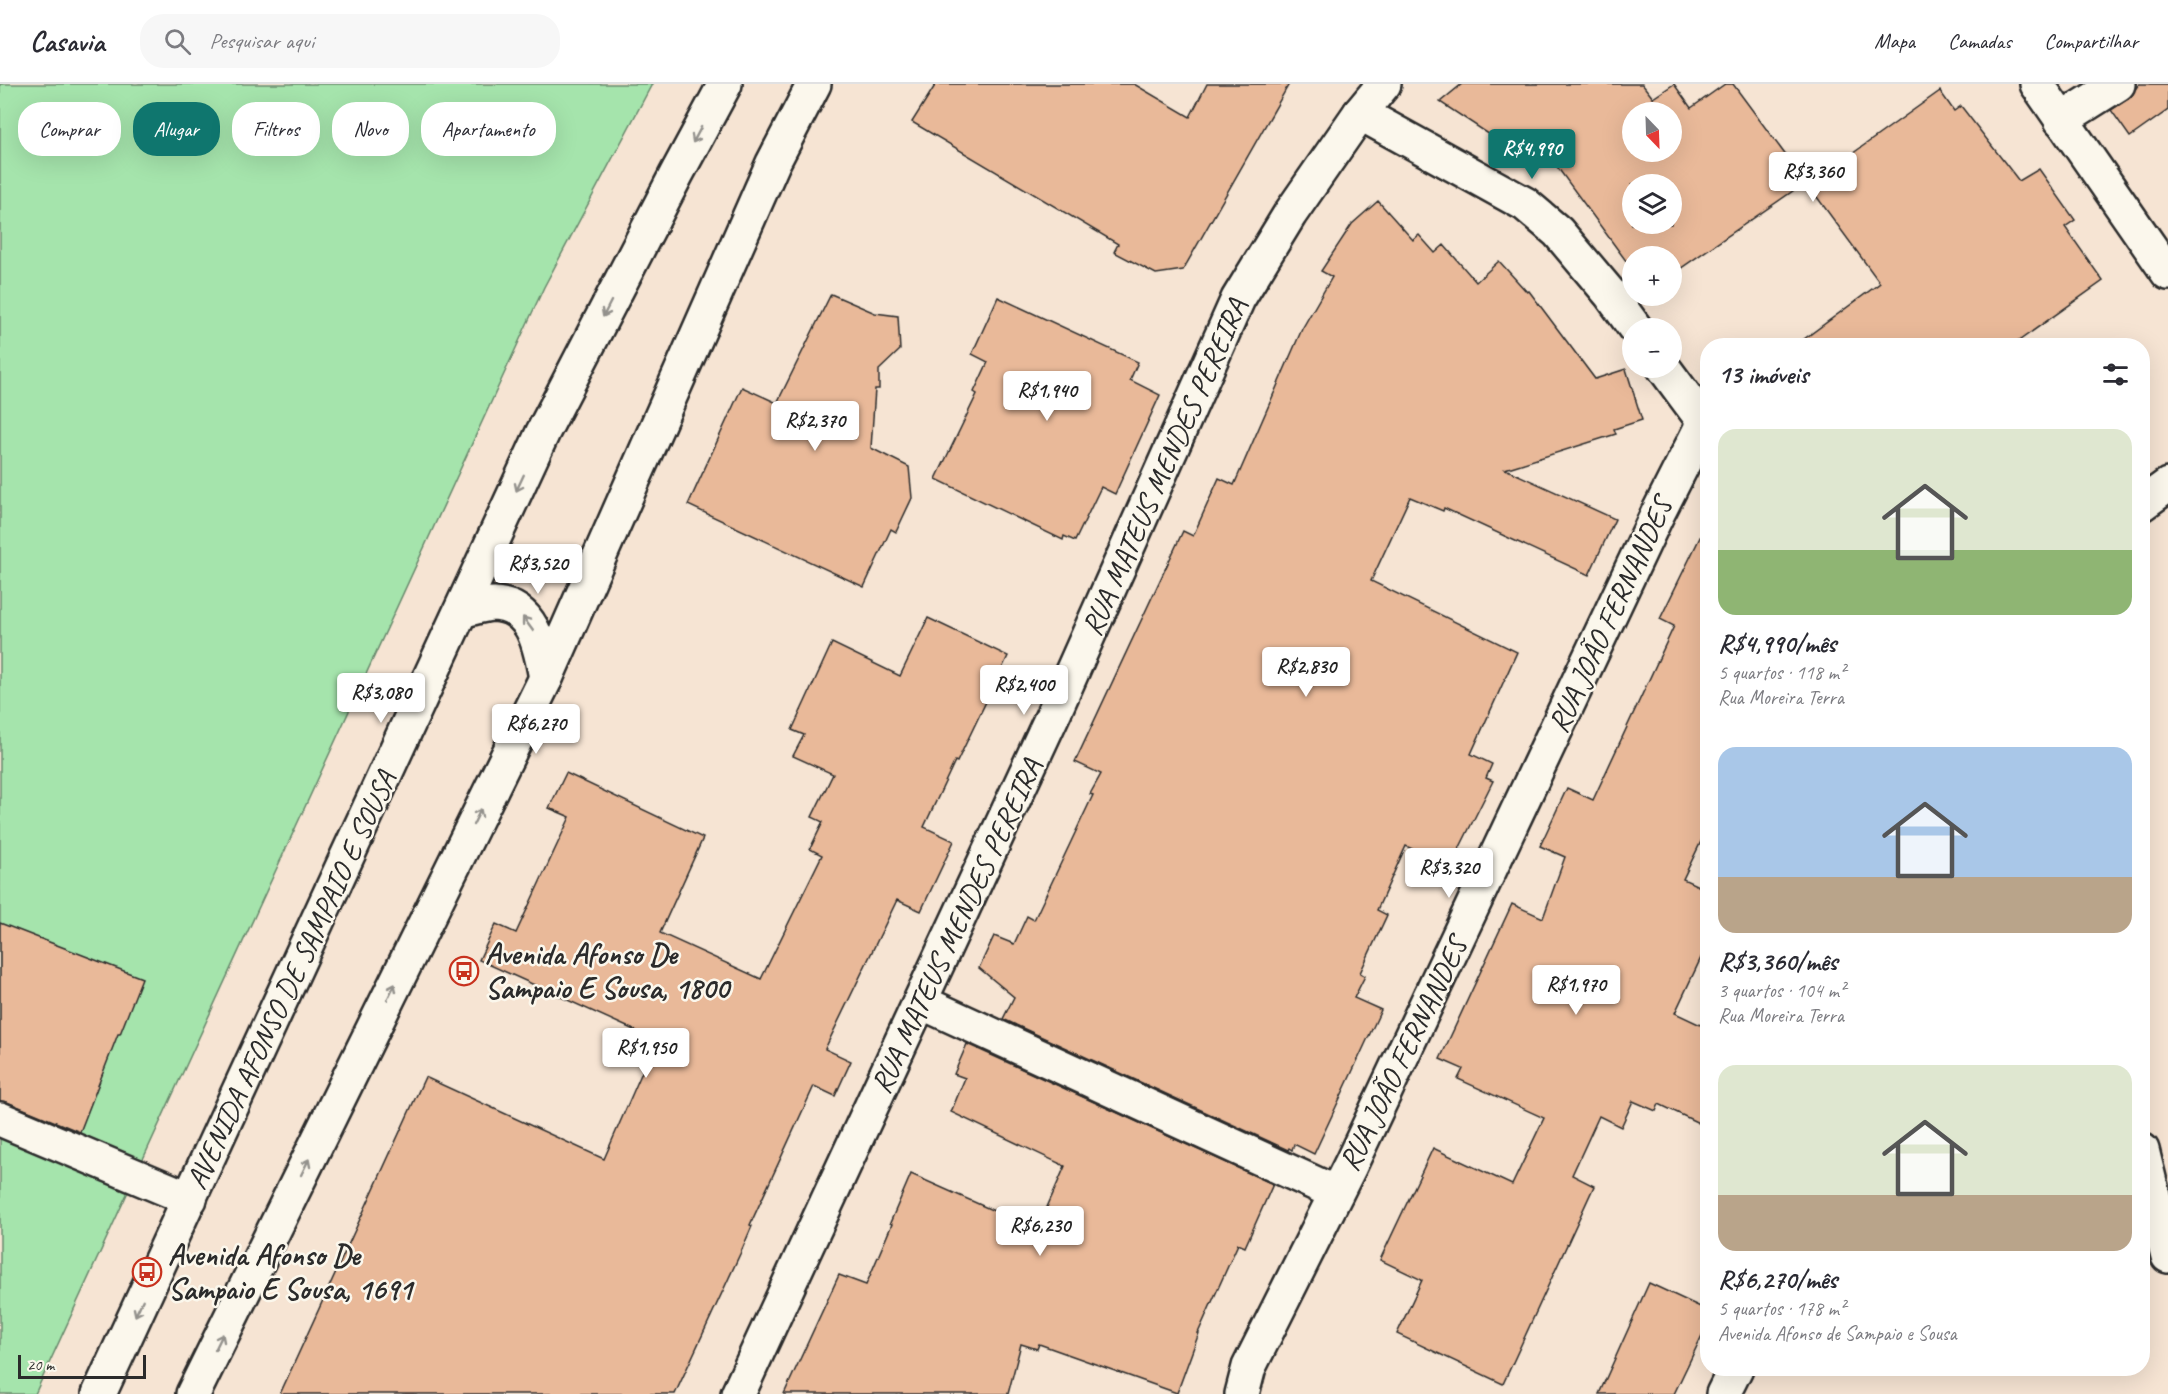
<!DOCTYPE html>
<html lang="pt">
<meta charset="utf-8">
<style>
:root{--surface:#fff;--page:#f7f7f7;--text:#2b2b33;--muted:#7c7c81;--line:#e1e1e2;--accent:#0f766e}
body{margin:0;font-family:Caveat,sans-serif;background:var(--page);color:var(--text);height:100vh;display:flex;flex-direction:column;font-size:22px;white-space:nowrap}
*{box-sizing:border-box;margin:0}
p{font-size:20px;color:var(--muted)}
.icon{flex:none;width:33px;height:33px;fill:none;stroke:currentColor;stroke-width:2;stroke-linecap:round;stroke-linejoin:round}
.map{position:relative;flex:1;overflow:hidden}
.sheet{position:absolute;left:1700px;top:254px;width:450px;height:1038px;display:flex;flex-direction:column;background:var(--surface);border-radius:24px;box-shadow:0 6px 24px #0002}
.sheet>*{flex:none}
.guide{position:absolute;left:18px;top:18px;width:570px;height:54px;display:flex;gap:12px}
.needle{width:39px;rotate:157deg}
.buttons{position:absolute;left:1622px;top:18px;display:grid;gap:12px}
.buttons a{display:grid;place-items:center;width:60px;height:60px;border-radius:50%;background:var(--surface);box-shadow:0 6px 24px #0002;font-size:30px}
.scale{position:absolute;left:18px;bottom:15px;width:128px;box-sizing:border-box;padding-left:6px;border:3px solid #2b2b2b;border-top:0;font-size:16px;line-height:21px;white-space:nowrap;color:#2b2b2b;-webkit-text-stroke:4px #fbf7ec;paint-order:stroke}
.price{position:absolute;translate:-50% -51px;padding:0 14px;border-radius:6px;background:#fff;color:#222;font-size:20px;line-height:39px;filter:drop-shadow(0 2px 3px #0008)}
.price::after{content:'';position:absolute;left:50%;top:36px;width:18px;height:14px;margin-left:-9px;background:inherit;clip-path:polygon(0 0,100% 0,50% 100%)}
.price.selected{background:var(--accent);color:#fff}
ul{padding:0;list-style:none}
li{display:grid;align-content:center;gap:12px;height:318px;padding:0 18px}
li span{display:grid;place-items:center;height:186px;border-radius:18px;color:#555}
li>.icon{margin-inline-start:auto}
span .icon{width:108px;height:108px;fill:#fffc;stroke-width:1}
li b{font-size:26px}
h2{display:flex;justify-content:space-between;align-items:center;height:72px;padding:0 18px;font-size:26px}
.chip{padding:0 21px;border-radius:24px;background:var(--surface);box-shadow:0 6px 24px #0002;font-size:21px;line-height:54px}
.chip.selected{background:var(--accent);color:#fff}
header{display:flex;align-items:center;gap:36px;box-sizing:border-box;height:84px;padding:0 30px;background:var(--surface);border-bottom:2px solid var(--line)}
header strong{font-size:28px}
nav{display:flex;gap:33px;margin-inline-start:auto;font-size:21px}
.search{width:420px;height:54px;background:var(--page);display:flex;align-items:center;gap:15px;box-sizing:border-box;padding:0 21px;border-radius:24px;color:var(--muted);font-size:22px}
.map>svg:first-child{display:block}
.green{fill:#a5e4ac;stroke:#68886c;stroke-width:1.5}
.building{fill:#e9b999;stroke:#2b2b2b;stroke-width:1.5;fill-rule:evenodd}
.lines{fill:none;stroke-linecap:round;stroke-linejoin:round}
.minor-casing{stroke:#2b2b2b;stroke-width:38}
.major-casing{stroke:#2b2b2b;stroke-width:38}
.minor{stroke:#fbf7ec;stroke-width:33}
.major{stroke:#fbf7ec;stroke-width:33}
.oneway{stroke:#93918c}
.labels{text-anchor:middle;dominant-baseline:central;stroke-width:5;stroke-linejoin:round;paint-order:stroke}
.street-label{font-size:30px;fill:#2b2b2b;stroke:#fbf7ec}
.poi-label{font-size:30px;font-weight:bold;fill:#2b2b2b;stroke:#fbf7ec;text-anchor:start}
</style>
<header>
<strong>Casavia</strong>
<div class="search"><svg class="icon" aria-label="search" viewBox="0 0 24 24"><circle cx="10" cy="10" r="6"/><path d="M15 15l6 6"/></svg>Pesquisar aqui</div>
<nav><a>Mapa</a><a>Camadas</a><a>Compartilhar</a></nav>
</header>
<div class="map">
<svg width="2168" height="1310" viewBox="0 0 2168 1310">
<rect width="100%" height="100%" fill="#f6e4d3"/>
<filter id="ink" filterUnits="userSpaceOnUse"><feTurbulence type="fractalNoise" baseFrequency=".0167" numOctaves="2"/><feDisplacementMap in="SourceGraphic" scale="12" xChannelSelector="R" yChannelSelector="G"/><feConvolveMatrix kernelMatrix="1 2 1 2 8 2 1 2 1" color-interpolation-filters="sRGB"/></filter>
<g filter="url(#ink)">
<!-- green -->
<path class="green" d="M0 0H652L544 203 35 1310H0Z"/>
<!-- building -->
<g class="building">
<path d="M936 0H1134L1190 33 1207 0H1289L1183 186 1156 190 1114 168 1118 160 912 38Z"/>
<path d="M1462 0H1642L1653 14 1674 0 1691 24 1725 0H1733L1804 96 1831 76 1835 82 1940 7 1954 27 1961 22 2019 97 2039 85 2075 136 2065 143 2103 197 2013 261H1796L1880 199 1806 98 1671 191V172H1632V185L1536 54 1516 68 1440 18ZM1632 28H1671V68H1632ZM1632 100H1671V140H1632Z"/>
<path d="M2139 0H2168V26L2130 53 2111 26 2128 15Z"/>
<path d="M1378 117 1413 156 1419 151 1435 169 1444 161 1476 198 1499 177 1527 208 1529 207 1595 295 1626 285 1642 336 1614 345 1616 350 1505 385 1615 435 1589 491 1444 424 1443 427 1410 413 1371 497 1517 568 1471 670 1492 680 1486 694 1493 697 1450 783 1406 762 1377 826 1387 831 1360 889 1365 892 1354 914 1381 926 1314 1070 1294 1060 1292 1066 1289 1064 1288 1066 1003 935 1014 913 979 884 994 852 1014 860 1027 832 1034 836 1093 711 1090 710 1101 690 1075 678 1183 447 1193 452 1219 394 1234 401 1302 245 1332 193 1321 187 1352 140Z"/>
<path d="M831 210 875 229 898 232 900 266 879 286V305H875L871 364 909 383 912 414 896 448 891 445 864 503 688 421 742 303 777 319Z"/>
<path d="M998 213 1138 278 1130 296 1160 311 1115 410 1101 403 1075 457 1064 452 1063 456 936 395 977 310 974 308 988 278 972 270Z"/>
<path d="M1707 439V745L1683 795 1707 806V861L1675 929 1707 944V1043L1659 1020 1656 1027 1633 1017 1621 1043 1599 1032 1572 1091 1594 1102 1503 1300 1397 1250 1422 1196 1380 1176 1433 1064 1512 1101 1544 1034 1458 995 1463 985 1440 975 1512 820 1543 834 1565 773 1540 762 1567 704 1593 716 1674 542 1660 535Z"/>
<path d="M928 534 1008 572 957 678 955 677 924 743 954 757 921 827 897 816 825 965 851 977 835 1012 814 1002 750 1141 752 1142 740 1170 675 1310H280L425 993 604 1075 656 956 479 876 496 840 516 849 570 733 549 724 566 689 703 754 660 849 761 895 822 771 810 765 823 738 812 733 833 690 793 672 804 651 792 646 832 559 900 592Z"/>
<path d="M0 839 142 894 120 950H118L80 1048 7 1018 0 1017Z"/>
<path d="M967 960 1273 1100 1245 1163 1238 1160 1198 1249H1199L1177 1309 1039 1260 1037 1265 1021 1260 1008 1310H784L839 1191 866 1201 892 1140 890 1139 911 1090 1037 1146 1065 1082 951 1028 965 994 954 990Z"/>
<path d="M1649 1199 1707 1226V1241L1674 1310H1599Z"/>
</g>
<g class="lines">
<!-- minor casing -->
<g class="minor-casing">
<g id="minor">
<path d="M2037 0 2168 189"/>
<path d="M1360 29 1525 120 1558 148 1611 211 1635 244"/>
<path d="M2061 36 2118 0"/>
<path d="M1664 284 1707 342"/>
<path d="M2142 420 2168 401"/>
<path d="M921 918 1336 1109"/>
<path d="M0 1035 190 1115"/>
<path d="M2142 1066 2168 1172"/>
<path d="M738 1310 1056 624 1238 215 1290 130 1360 29 1384 0"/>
<path d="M1242 1310 1249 1283 1350 1082 1657 431 1704 338"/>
<path d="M1723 1310 1736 1284"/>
</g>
</g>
<!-- major casing -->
<g class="major-casing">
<g id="major">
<path d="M461 527C471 525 483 520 494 520 534 522 540 563 546 594"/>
<path d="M99 1310 543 348 676 91 725 0"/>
<path d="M193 1310 546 594 773 79 814 0"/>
</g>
</g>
<!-- minor -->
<use href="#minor" class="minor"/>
<!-- major -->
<use href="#major" class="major"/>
</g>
<!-- one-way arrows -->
<defs><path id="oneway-shaft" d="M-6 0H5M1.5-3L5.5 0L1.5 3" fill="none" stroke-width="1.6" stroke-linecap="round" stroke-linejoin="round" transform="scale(1.5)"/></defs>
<g class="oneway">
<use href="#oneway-shaft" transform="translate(697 51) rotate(118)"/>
<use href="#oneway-shaft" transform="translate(607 225) rotate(117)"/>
<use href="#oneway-shaft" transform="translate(520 399) rotate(115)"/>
<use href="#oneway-shaft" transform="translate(528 540) rotate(-126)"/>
<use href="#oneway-shaft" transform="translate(477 733) rotate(-64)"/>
<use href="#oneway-shaft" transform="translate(391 908) rotate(-64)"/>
<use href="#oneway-shaft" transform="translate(305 1083) rotate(-64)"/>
<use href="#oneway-shaft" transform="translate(139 1224) rotate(115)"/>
<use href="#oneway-shaft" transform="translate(219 1258) rotate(-64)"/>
</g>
</g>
<!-- icons -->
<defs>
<g id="bus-ring" transform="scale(1.5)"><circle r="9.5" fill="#fbf7ec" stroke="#c8321e" stroke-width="1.5"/><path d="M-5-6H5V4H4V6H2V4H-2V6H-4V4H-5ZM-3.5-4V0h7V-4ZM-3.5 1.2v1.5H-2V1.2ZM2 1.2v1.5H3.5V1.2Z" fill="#c8321e"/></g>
</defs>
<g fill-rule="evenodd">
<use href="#bus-ring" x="464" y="887"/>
<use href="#bus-ring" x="147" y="1188"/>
</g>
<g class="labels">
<!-- street labels -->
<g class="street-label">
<text transform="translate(1164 383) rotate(-66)">RUA MATEUS MENDES PEREIRA</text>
<text transform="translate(1610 531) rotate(-65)">RUA JOÃO FERNANDES</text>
<text transform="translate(956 842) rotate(-65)">RUA MATEUS MENDES PEREIRA</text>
<text transform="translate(291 896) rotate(-65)">AVENIDA AFONSO DE SAMPAIO E SOUSA</text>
<text transform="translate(1403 970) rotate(-64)">RUA JOÃO FERNANDES</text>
</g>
<!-- poi labels -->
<g class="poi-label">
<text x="485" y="870">Avenida Afonso De<tspan x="485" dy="34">Sampaio E Sousa, 1800</tspan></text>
<text x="168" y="1171">Avenida Afonso De<tspan x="168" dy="34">Sampaio E Sousa, 1691</tspan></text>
</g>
</g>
</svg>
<div class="buttons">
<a><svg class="needle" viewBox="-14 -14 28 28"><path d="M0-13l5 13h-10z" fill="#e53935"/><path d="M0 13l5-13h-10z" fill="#7c7c81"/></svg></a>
<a><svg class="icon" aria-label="layers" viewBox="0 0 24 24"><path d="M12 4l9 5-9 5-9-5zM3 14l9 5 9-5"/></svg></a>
<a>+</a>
<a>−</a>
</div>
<div class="scale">20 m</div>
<b class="price selected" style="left:1532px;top:96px">R$4,990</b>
<b class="price" style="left:1813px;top:119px">R$3,360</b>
<b class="price" style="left:1047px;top:338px">R$1,940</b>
<b class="price" style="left:815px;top:368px">R$2,370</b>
<b class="price" style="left:538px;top:511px">R$3,520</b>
<b class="price" style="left:1306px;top:614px">R$2,830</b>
<b class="price" style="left:1024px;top:632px">R$2,400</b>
<b class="price" style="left:381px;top:640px">R$3,080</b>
<b class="price" style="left:536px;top:671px">R$6,270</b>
<b class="price" style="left:1449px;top:815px">R$3,320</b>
<b class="price" style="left:1576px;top:932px">R$1,970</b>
<b class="price" style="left:646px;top:995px">R$1,950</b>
<b class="price" style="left:1040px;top:1173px">R$6,230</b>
<div class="guide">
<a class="chip">Comprar</a>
<a class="chip selected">Alugar</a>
<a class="chip">Filtros</a>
<a class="chip">Novo</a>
<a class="chip">Apartamento</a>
</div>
<section class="sheet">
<h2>13 imóveis<svg class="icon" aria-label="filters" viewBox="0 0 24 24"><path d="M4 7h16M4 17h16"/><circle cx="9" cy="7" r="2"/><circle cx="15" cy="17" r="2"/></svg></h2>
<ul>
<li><span style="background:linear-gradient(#dfe7d0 65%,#8fb573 0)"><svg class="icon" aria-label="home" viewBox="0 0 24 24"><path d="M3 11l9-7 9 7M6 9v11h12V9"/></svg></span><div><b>R$4,990/mês</b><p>5 quartos · 118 m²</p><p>Rua Moreira Terra</p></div></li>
<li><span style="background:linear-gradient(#a9c7e8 70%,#b9a48a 0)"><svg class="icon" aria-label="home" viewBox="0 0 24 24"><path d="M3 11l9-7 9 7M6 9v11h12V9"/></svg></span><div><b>R$3,360/mês</b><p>3 quartos · 104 m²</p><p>Rua Moreira Terra</p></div></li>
<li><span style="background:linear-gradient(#dfe7d0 70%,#b9a48a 0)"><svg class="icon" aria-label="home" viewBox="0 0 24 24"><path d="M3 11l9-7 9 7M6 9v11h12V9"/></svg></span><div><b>R$6,270/mês</b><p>5 quartos · 178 m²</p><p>Avenida Afonso de Sampaio e Sousa</p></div></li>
</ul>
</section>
</div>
